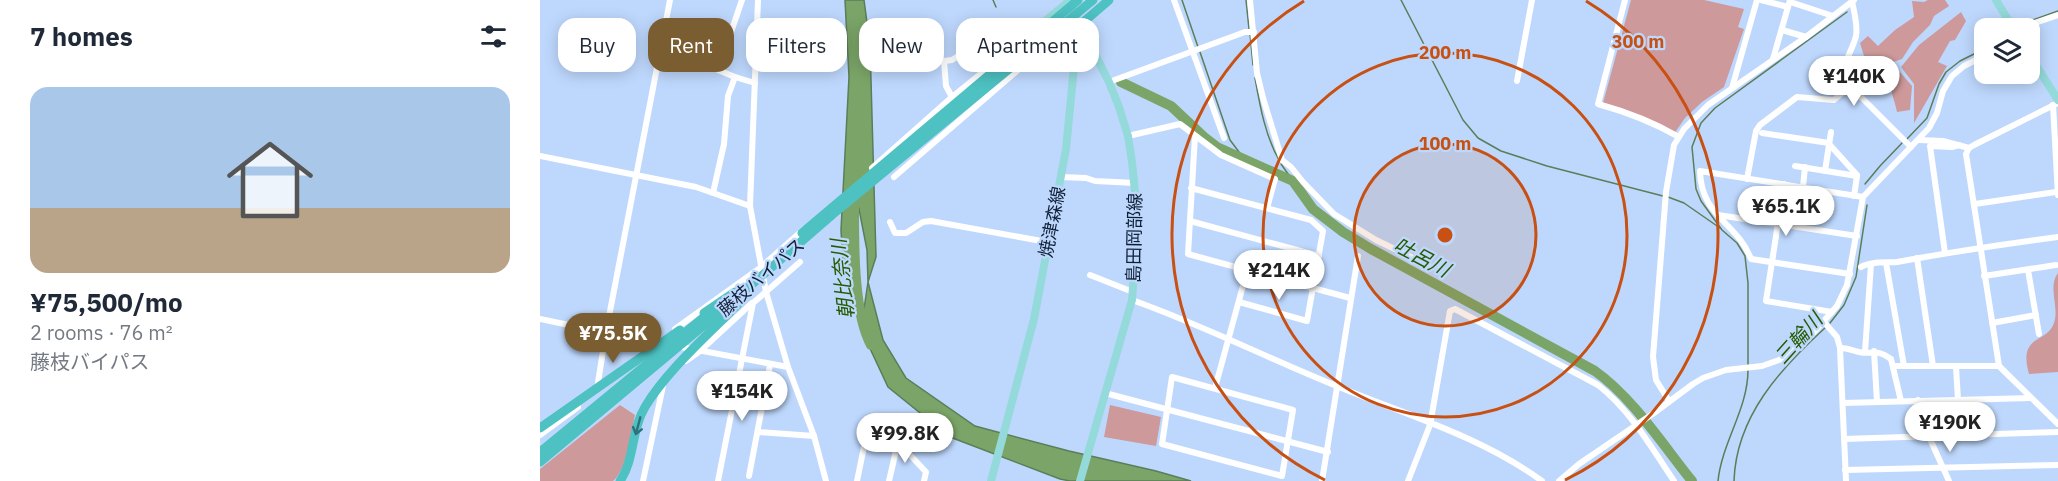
<!DOCTYPE html>
<meta charset="utf-8">
<style>
:root{--surface:#fff;--page:#f6f6f7;--text:#1f2937;--muted:#747a83;--accent:#7a5d30}
body{margin:0;font-family:"IBM Plex Sans","Noto Sans JP",sans-serif;background:var(--page);color:var(--text);height:100vh;display:flex;flex-direction:column;font-size:22px;white-space:nowrap}
*{box-sizing:border-box;margin:0}
p{font-size:20px;color:var(--muted)}
.icon{flex:none;width:33px;height:33px;fill:none;stroke:currentColor;stroke-width:2;stroke-linecap:round;stroke-linejoin:round}
.map{position:relative;flex:1;overflow:hidden}
.drawer{display:flex;flex-direction:column;background:var(--surface);width:540px}
.drawer>*{flex:none}
.guide{position:absolute;left:18px;top:18px;width:570px;height:54px;display:flex;gap:12px}
.buttons{position:absolute;left:1434px;top:18px;display:grid;gap:12px}
.buttons a{display:grid;place-items:center;width:66px;height:66px;border-radius:12px;background:var(--surface);box-shadow:0 3px 15px #0003;font-size:30px}
.price{position:absolute;translate:-50% -51px;padding:0 14px;border-radius:21px;background:#fff;color:#222;font-size:20px;line-height:39px;filter:drop-shadow(0 2px 3px #0008)}
.price::after{content:'';position:absolute;left:50%;top:36px;width:18px;height:14px;margin-left:-9px;background:inherit;clip-path:polygon(0 0,100% 0,50% 100%)}
.price.active{background:var(--accent);color:#fff}
ul{padding:0;list-style:none}
li{display:grid;align-content:center;gap:12px;height:318px;padding:0 30px}
li span{display:grid;place-items:center;height:186px;border-radius:18px;color:#555}
li>.icon{margin-inline-start:auto}
span .icon{width:108px;height:108px;fill:#fffc;stroke-width:1}
li b{font-size:26px}
h2{display:flex;justify-content:space-between;align-items:center;height:72px;padding:0 30px;font-size:26px}
.chip{padding:0 21px;border-radius:18px;background:var(--surface);box-shadow:0 3px 15px #0003;font-size:21px;line-height:54px}
.chip.active{background:var(--accent);color:#fff}
main{display:flex;flex:1;min-height:0}
.map>svg:first-child{display:block}
.green{fill:#cd999a}
.water{fill:#7ba568;stroke:#5b7d59;stroke-width:1.5}
.lines{fill:none;stroke-linecap:round;stroke-linejoin:round}
.stream{stroke:#5b7d59;stroke-width:1.5}
.river{stroke:#7ba568;stroke-width:10}
.minor{stroke:#fff;stroke-width:6}
.major{stroke:#95dada;stroke-width:8}
.highway{stroke:#4ec1c2;stroke-width:9}
.oneway{stroke:#2e707c}
.ring{fill:none;stroke:#c75012;stroke-width:3}
.labels{text-anchor:middle;dominant-baseline:central;stroke-width:4.5;stroke-linejoin:round;paint-order:stroke}
.street-label{font-size:18px;fill:#0f1f36;stroke:#bed8fd}
.water-label{font-size:20px;font-style:italic;fill:#265b00;stroke:#bed8fd}
.centre{fill:#c75012;stroke:#bed8fd;stroke-width:3}
.ring-label{font-size:18px;text-anchor:middle;font-weight:bold;fill:#c75012;stroke:#bed8fd;stroke-width:4.5;stroke-linejoin:round;paint-order:stroke}
</style>
<main>
<section class="drawer">
<h2>7 homes<svg class="icon" aria-label="filters" viewBox="0 0 24 24"><path d="M4 7h16M4 17h16"/><circle cx="9" cy="7" r="2"/><circle cx="15" cy="17" r="2"/></svg></h2>
<ul>
<li><span style="background:linear-gradient(#a9c7e8 65%,#b9a48a 0)"><svg class="icon" aria-label="home" viewBox="0 0 24 24"><path d="M3 11l9-7 9 7M6 9v11h12V9"/></svg></span><div><b>¥75,500/mo</b><p>2 rooms · 76 m²</p><p>藤枝バイパス</p></div></li>
</ul>
</section>
<div class="map">
<svg width="1518" height="481" viewBox="0 0 1518 481">
<rect width="100%" height="100%" fill="#bed8fd"/>
<!-- green -->
<g class="green">
<path d="M1091 0H1164L1204 9 1198 27 1204 29 1184 87 1162 102 1145 118 1134 134 1063 103Z"/>
<path d="M1388 0H1405L1409 6 1394 16 1390 25 1373 42 1362 59 1347 64 1324 56 1320 43 1328 36 1338 46 1355 30 1374 17 1372 1 1384 2Z"/>
<path d="M1421 12 1426 21 1415 40 1410 41 1398 62 1407 66 1374 123V84L1361 67 1379 45Z"/>
<path d="M1360 72 1372 86 1370 110 1357 112C1355 101 1351 94 1350 83Z"/>
<path d="M1518 273V372L1489 374C1477 331 1510 346 1515 319 1518 305 1508 286 1518 273Z"/>
<path d="M80 405 95 415C91 433 87 470 73 481H0V469Z"/>
<path d="M570 405 621 417 616 446 564 437Z"/>
</g>
<!-- water -->
<path class="water" d="M305 0H324L330 45 336 257 328 282 343 340 366 378 435 426 529 451 616 471 651 481H530L520 479 410 437 348 387 327 342 324 309 328 282 327 250 319 209 310 226 316 273 317 305 310 274 303 267 301 230 309 77Z"/>
<g class="lines">
<!-- stream -->
<g class="stream">
<path d="M453 0 456 7"/>
<path d="M642 0 658 47"/>
<path d="M706 0 709 29"/>
<path d="M861 0 923 120 938 138 961 151 1007 166 1123 196"/>
<path d="M1480 28 1487 22 1518 11"/>
<path d="M710 34 713 65"/>
<path d="M660 52 690 140 705 160"/>
<path d="M715 78C720 106 725 135 739 160"/>
<path d="M1366 140 1387 118 1399 84 1406 72 1420 61 1444 49"/>
<path d="M741 164 753 181"/>
<path d="M1325 184 1340 166 1362 143"/>
<path d="M1128 197 1144 203 1180 228"/>
<path d="M1290 323 1304 305 1316 277 1327 205"/>
<path d="M1208 365V283L1205 256 1197 243 1182 230 1161 201 1156 189 1152 147 1161 123 1175 108 1307 12"/>
<path d="M1178 481C1182 442 1208 409 1208 370"/>
<path d="M1194 481C1196 416 1241 368 1286 327"/>
</g>
<!-- river -->
<g class="river">
<path d="M581 82 631 106 664 137 677 147 753 181 773 209 803 232 831 249 1055 371C1092 397 1123 445 1152 481"/>
<path d="M314 204C314 242 313 312 331 345"/>
</g>
<!-- minor -->
<g class="minor">
<path d="M218 0 210 206 226 292 248 367 274 436 286 481"/>
<path d="M634 0 684 138"/>
<path d="M710 0 717 73 723 98 742 160 751 167 763 182 794 214 836 240 888 265"/>
<path d="M1085 0 1058 104C1087 112 1113 122 1139 137"/>
<path d="M1221 0 1248 7"/>
<path d="M1312 1C1314 12 1318 25 1316 36 1311 56 1298 64 1310 86L1371 147"/>
<path d="M1250 2 1293 16"/>
<path d="M1487 28 1492 24 1518 15"/>
<path d="M1242 30 1266 37"/>
<path d="M1233 59 1250 0"/>
<path d="M404 61 406 86 412 97"/>
<path d="M374 65 412 60 436 45 447 41 473 47"/>
<path d="M195 77 215 83"/>
<path d="M977 81 992 0"/>
<path d="M569 82 705 32H714"/>
<path d="M1192 88 1217 0"/>
<path d="M1518 103 1434 145 1429 148 1426 154 1459 366 1518 424"/>
<path d="M1513 105 1518 195"/>
<path d="M1222 133 1289 143"/>
<path d="M588 136 640 124 681 155 735 179 727 208"/>
<path d="M655 136 648 254 810 298"/>
<path d="M1379 140 1403 141 1429 148"/>
<path d="M1289 144 1317 175"/>
<path d="M0 156 156 187 210 206"/>
<path d="M1255 166 1317 176"/>
<path d="M332 168 412 97 491 33"/>
<path d="M1285 171 1291 132"/>
<path d="M354 177 507 45"/>
<path d="M520 177 546 178 555 181 595 183"/>
<path d="M1207 179 1216 131 1220 125 1257 97 1294 100 1310 86"/>
<path d="M1244 184 1226 301 1292 312"/>
<path d="M1263 187 1265 167"/>
<path d="M651 188 771 220 783 231 767 321 699 302"/>
<path d="M173 193 184 144 188 96 195 77 178 70 202 0"/>
<path d="M1314 196 1317 176"/>
<path d="M1435 204 1516 192"/>
<path d="M1178 215 1317 236"/>
<path d="M650 221 779 256"/>
<path d="M350 222 355 233H366L383 222 391 221 507 242"/>
<path d="M1405 253 1390 146 1412 147 1419 145"/>
<path d="M1377 258 1393 366"/>
<path d="M1346 263 1364 366"/>
<path d="M1321 267C1330 261 1346 263 1357 262 1411 252 1464 244 1518 237"/>
<path d="M1488 270 1499 334"/>
<path d="M1310 274 1211 259C1197 222 1161 217 1160 171L1323 197"/>
<path d="M550 275 593 292"/>
<path d="M1444 276 1516 265"/>
<path d="M592 300C663 325 729 359 799 387 867 415 942 437 1002 481"/>
<path d="M0 319 120 344"/>
<path d="M1284 322 1297 337 1300 348 1306 481"/>
<path d="M1452 323 1496 315"/>
<path d="M135 329 220 268 264 229"/>
<path d="M136 346 248 367"/>
<path d="M1300 348C1307 348 1311 350 1319 352 1333 355 1336 348 1351 359L1361 401"/>
<path d="M1334 351 1337 402"/>
<path d="M1325 352 1331 264"/>
<path d="M146 361 160 351 212 303"/>
<path d="M1353 366H1459"/>
<path d="M1416 367 1418 400"/>
<path d="M632 377 753 410 742 476 622 444Z"/>
<path d="M675 388 707 271"/>
<path d="M57 389 66 332 130 0"/>
<path d="M565 393 788 452"/>
<path d="M1378 400 1376 408 1409 481"/>
<path d="M1129 401 1116 380 1113 357 1126 192 1134 145 1144 129 1168 105 1266 37 1314 0"/>
<path d="M1303 403 1491 398"/>
<path d="M218 432 274 436"/>
<path d="M0 435 38 407"/>
<path d="M1304 439 1518 432"/>
<path d="M1305 470 1518 465"/>
<path d="M209 476 230 365"/>
<path d="M103 481 123 386"/>
<path d="M178 481 213 303 260 262"/>
<path d="M317 481 327 432 358 442 386 472 384 481"/>
<path d="M349 481 358 442"/>
<path d="M782 481 818 256"/>
<path d="M868 481 890 425 910 311 915 309 1058 385C1091 411 1111 447 1134 481"/>
<path d="M1019 481 1039 464 1114 413 1153 384 1163 378 1186 370 1222 366 1239 360 1252 352 1275 331 1297 306 1307 285 1323 197 1389 128 1397 113 1403 91 1412 76 1424 66 1444 56"/>
</g>
<!-- major -->
<g class="major">
<path d="M1456 0 1473 28"/>
<path d="M528 1 569 82 579 107 588 136 592 162 598 222 592 300 540 481"/>
<path d="M1490 56 1518 100"/>
<path d="M451 481 494 319 526 149 534 67C533 51 519 52 508 46 502 43 496 37 491 33L528 2"/>
</g>
<!-- highway -->
<g class="highway">
<path d="M540 25 569 0"/>
<path d="M262 233 538 0"/>
<path d="M164 313 195 292"/>
<path d="M0 428 140 330"/>
<path d="M0 452 169 313"/>
<path d="M0 462 187 306 293 214 553 0"/>
<path d="M80 481C95 459 91 430 105 407 127 370 171 332 201 301"/>
</g>
</g>
<!-- one-way arrows -->
<defs><path id="oneway-shaft" d="M-6 0H5M1.5-3L5.5 0L1.5 3" fill="none" stroke-width="1.6" stroke-linecap="round" stroke-linejoin="round" transform="scale(1.5)"/></defs>
<use class="oneway" href="#oneway-shaft" transform="translate(98 426) rotate(105)"/>
<!-- distance rings -->
<circle cx="905" cy="235" r="91" fill="#c75012" fill-opacity=".12"/>
<g class="ring">
<circle cx="905" cy="235" r="91"/>
<circle cx="905" cy="235" r="182"/>
<path d="M785 480A273 273 0 0 1 764 1M1046 1A273 273 0 0 1 1025 480"/>
</g>
<g class="labels">
<!-- street labels -->
<g class="street-label">
<text transform="translate(512 222) rotate(-79)">焼津森線</text>
<text transform="translate(594 238) rotate(-89)">島田岡部線</text>
<text transform="translate(221 277) rotate(-41)">藤枝バイパス</text>
</g>
<!-- water labels -->
<g class="water-label">
<text transform="translate(882 257) rotate(28)">吐呂川</text>
<text transform="translate(302 279) rotate(-96)">朝比奈川</text>
<text transform="translate(1258 338) rotate(-48)">三輪川</text>
</g>
</g>
<circle cx="905" cy="235" r="9" class="centre"/>
<g class="ring-label">
<text x="1098" y="48">300 m</text>
<text x="905" y="59">200 m</text>
<text x="905" y="150">100 m</text>
</g>
</svg>
<div class="buttons">
<a><svg class="icon" aria-label="layers" viewBox="0 0 24 24"><path d="M12 4l9 5-9 5-9-5zM3 14l9 5 9-5"/></svg></a>
</div>
<b class="price" style="left:1314px;top:107px">¥140K</b>
<b class="price" style="left:1246px;top:237px">¥65.1K</b>
<b class="price" style="left:739px;top:301px">¥214K</b>
<b class="price active" style="left:73px;top:364px">¥75.5K</b>
<b class="price" style="left:202px;top:422px">¥154K</b>
<b class="price" style="left:1410px;top:453px">¥190K</b>
<b class="price" style="left:365px;top:464px">¥99.8K</b>
<div class="guide">
<a class="chip">Buy</a>
<a class="chip active">Rent</a>
<a class="chip">Filters</a>
<a class="chip">New</a>
<a class="chip">Apartment</a>
</div>
</div>
</main>
